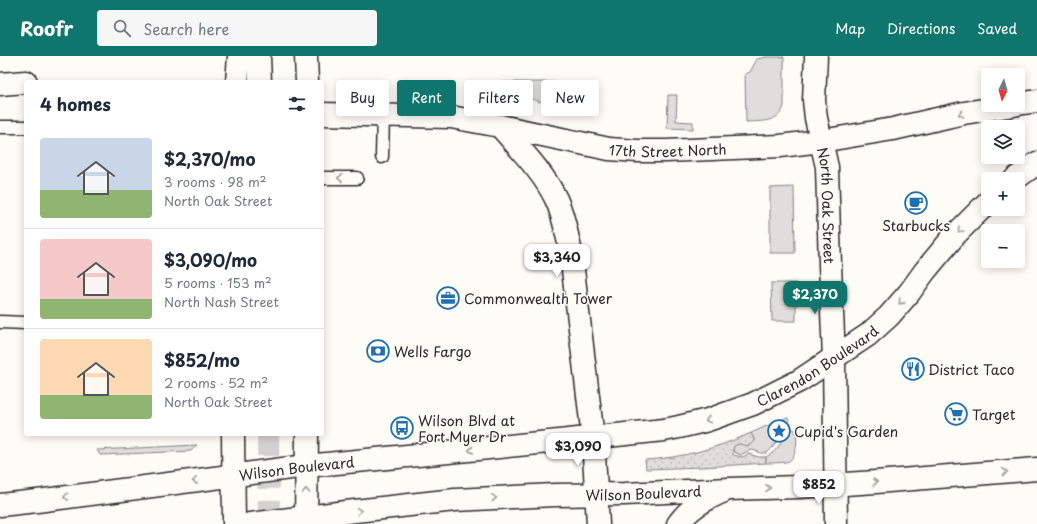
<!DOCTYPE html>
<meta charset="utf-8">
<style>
:root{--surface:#fff;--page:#f6f6f7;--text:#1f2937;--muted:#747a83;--line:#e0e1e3;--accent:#0f766e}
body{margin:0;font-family:"Playpen Sans",sans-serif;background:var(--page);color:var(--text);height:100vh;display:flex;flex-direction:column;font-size:15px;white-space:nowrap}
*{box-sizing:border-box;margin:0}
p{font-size:13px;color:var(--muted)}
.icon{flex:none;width:22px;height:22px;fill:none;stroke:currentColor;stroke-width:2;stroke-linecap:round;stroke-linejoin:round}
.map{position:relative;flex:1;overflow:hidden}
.sheet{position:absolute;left:24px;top:24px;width:300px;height:356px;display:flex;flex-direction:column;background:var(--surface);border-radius:4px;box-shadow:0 2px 10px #0003}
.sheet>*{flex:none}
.hud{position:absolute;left:336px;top:24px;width:380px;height:36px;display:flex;gap:8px}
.needle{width:26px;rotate:185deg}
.controls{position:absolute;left:981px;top:12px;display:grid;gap:8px}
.controls a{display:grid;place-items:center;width:44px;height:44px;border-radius:4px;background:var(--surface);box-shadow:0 2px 10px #0003;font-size:20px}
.price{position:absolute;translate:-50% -34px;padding:0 9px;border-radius:8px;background:#fff;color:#222;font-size:13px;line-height:26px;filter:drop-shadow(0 1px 2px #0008)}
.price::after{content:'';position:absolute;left:50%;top:24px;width:12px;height:9px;margin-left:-6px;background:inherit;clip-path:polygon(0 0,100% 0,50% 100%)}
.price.active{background:var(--accent);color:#fff}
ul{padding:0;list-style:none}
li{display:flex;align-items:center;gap:12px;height:100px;padding:0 16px}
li+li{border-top:1px solid var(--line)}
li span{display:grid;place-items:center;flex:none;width:112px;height:80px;border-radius:4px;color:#555}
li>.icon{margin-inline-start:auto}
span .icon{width:48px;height:48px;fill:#fffc;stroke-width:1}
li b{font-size:17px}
h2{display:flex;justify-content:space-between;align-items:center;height:48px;padding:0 16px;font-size:17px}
.tag{padding:0 14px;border-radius:4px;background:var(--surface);box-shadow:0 2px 10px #0003;font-size:14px;line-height:36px}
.tag.active{background:var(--accent);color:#fff}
header{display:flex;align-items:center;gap:24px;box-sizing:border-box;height:56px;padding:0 20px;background:var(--accent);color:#fff}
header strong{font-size:19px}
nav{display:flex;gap:22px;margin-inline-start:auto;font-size:14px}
.search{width:280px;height:36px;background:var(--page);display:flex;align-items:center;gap:10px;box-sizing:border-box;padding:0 14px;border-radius:4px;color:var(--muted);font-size:15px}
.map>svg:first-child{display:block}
.grass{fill:url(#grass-dots);stroke:#858482}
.green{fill:#dfdeda;stroke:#858482}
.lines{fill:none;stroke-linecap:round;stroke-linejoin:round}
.highway-tunnel{stroke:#d3d2ce;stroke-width:22;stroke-dasharray:22 11;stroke-linecap:butt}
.lane-casing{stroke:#2b2b2b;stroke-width:15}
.street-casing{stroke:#2b2b2b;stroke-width:25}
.secondary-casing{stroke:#2b2b2b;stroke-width:25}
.primary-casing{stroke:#2b2b2b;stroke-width:25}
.highway-casing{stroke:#2b2b2b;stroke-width:25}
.lane{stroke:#fdfcf7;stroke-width:12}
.street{stroke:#fdfcf7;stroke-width:22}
.secondary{stroke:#fdfcf7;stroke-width:22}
.primary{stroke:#fdfcf7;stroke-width:22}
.highway{stroke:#fdfcf7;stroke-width:22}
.oneway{stroke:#9e9e9b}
.labels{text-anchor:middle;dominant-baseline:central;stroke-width:3;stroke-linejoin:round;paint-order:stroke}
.street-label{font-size:14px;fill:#2b2b2b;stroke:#fdfcf7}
.poi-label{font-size:14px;fill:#2b2b2b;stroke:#fdfcf7;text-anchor:start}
</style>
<header>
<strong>Roofr</strong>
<div class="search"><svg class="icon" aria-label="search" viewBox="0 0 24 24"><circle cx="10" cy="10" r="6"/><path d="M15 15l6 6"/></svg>Search here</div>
<nav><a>Map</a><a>Directions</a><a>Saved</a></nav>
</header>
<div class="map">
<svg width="1037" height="468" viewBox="0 0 1037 468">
<defs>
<pattern id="grass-dots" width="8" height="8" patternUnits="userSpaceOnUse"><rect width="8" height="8" fill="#dfdeda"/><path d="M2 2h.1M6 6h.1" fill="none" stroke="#c0bfbb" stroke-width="1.8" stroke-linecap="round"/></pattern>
</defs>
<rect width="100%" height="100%" fill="#fdfcf7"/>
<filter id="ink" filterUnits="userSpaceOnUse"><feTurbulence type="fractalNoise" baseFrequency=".025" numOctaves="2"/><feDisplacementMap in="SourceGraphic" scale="8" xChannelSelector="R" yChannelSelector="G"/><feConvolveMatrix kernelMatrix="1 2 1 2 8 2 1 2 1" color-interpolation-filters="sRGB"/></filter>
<g filter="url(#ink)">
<!-- grass -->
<path class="grass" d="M751 377 754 383C753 395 743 388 736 389L733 394V399L743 401 748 398 759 401H766V407L702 411 646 413 645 404C682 402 717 392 751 377Z"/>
<!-- green -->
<g class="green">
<path d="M766 1H784V50C779 67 761 65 746 66L745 18 750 16 757 3Z"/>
<path d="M494 26H555V50L494 32Z"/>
<path d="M668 39H677L676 65 693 66V73L667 72Z"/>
<path d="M794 131 795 197H770V132Z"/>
<path d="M771 227H796V265H772Z"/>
<path d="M785 362H788L790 367 782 373 776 386 773 391 767 397H761L753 394 748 395 741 399 734 396 733 392 736 389 740 388 747 390 752 388 755 385 751 377Z"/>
<path d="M794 373C799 378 797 401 789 405 784 407 772 407 766 407V401C773 398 779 391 782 384 782 384 784 378 785 378 787 375 790 374 794 373Z"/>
<path d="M197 389 191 395 100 399 97 394Z"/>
</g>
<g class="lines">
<!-- highway-tunnel -->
<path class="highway-tunnel" d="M268 378 269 468"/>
<!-- lane casing -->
<g class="lane-casing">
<g id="lane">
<path d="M0 71H26"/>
<path d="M382 101 383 60"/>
<path d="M322 122H357"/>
<path d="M0 266 26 267"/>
</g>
</g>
<!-- street casing -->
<g class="street-casing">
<path id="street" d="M816 0 814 44 816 62 821 85"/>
</g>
<!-- secondary casing -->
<g class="secondary-casing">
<g id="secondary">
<path d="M500 70C519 92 544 117 556 143 564 160 567 179 571 197L593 382 598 468"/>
<path id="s1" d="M821 85 827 111 830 209 834 302 836 468"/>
</g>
</g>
<!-- primary casing -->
<g class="primary-casing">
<g id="primary">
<path d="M306 0 307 26"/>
<path d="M237 26 239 0"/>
<path d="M0 28 26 26"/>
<path d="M1018 48 1037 45"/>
<path id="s2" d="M322 58 451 61 500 70 609 93 638 95H666L780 90 821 85 893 73 964 57 1014 49"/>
<path d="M1015 123 1037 107"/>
<path d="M233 378 234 468"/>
<path id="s3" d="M0 449 37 445 306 410 559 385 664 374 679 371 708 364 753 348 799 325 868 279 889 260 909 237 925 215 955 179 988 146"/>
<path id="s4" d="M250 468 346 456 455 444 555 439 624 438 729 433 798 431 876 426 1037 413"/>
<path d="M306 468 307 378"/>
<path d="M678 468C689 452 707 442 724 435"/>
</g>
</g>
<!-- highway casing -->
<g class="highway-casing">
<path id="highway" d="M259 0 260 26"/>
</g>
<!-- lane -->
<use href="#lane" class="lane"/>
<!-- street -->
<use href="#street" class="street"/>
<!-- secondary -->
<use href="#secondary" class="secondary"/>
<!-- primary -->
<use href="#primary" class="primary"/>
<!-- highway -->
<use href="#highway" class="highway"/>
</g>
<!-- one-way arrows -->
<defs><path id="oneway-chevron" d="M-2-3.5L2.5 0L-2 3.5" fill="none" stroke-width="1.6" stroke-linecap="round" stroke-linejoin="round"/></defs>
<g class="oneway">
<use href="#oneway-chevron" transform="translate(961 58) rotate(168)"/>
<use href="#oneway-chevron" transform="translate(340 122) rotate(-179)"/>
<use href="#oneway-chevron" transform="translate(960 174) rotate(135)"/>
<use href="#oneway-chevron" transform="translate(901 246) rotate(132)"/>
<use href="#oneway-chevron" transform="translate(708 364) rotate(163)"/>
<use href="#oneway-chevron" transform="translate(471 394) rotate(174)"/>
<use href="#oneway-chevron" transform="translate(1005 416) rotate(-5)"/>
<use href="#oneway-chevron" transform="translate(195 425) rotate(173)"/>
<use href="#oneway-chevron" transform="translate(875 426) rotate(-4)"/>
<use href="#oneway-chevron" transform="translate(768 432) rotate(-1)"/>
<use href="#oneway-chevron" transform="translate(306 435) rotate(-90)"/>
<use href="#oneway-chevron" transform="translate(66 441) rotate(172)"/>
<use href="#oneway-chevron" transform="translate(494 442) rotate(-3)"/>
<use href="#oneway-chevron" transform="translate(359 455) rotate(-6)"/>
</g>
</g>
<!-- icons -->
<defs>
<g id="cafe-ring" transform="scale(1.15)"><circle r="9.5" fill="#fdfcf7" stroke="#1f6fb2" stroke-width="1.5"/><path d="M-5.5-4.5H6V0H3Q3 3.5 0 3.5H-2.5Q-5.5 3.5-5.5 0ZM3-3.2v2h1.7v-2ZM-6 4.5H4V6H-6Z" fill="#1f6fb2"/></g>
<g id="office-ring" transform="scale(1.15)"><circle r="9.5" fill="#fdfcf7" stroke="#1f6fb2" stroke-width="1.5"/><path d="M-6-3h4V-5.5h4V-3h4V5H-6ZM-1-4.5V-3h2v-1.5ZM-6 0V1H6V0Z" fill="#1f6fb2"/></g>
<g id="bank-ring" transform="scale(1.15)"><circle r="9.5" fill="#fdfcf7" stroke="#1f6fb2" stroke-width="1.5"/><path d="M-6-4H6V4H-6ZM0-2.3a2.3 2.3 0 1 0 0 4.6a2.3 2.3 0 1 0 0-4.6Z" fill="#1f6fb2"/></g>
<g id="restaurant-ring" transform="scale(1.15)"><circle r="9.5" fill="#fdfcf7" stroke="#1f6fb2" stroke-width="1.5"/><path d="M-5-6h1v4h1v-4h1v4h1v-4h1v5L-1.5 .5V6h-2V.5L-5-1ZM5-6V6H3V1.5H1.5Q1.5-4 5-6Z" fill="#1f6fb2"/></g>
<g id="supermarket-ring" transform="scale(1.15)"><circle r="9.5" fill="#fdfcf7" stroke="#1f6fb2" stroke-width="1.5"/><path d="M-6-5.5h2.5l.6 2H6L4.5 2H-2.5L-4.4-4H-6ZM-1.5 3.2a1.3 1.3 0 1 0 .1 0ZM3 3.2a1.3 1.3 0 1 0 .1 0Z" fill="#1f6fb2"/></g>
<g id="bus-ring" transform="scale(1.15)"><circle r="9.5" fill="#fdfcf7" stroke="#1f6fb2" stroke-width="1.5"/><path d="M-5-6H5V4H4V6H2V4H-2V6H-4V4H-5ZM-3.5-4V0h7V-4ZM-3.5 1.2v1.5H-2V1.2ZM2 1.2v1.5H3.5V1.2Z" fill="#1f6fb2"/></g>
<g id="sight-ring" transform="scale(1.15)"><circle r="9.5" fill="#fdfcf7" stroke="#1f6fb2" stroke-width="1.5"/><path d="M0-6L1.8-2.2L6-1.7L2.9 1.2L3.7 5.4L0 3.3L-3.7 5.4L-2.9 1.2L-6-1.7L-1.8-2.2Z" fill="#1f6fb2"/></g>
</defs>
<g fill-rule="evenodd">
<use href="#cafe-ring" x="916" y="147"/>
<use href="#office-ring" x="448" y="242"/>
<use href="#bank-ring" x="378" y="295"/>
<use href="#restaurant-ring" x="913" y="313"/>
<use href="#supermarket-ring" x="956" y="358"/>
<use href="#bus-ring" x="402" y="372"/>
<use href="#sight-ring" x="779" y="375"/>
</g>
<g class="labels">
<!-- street labels -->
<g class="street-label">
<text stroke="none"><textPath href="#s2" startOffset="349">17th Street North</textPath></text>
<text stroke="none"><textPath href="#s1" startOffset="65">North Oak Street</textPath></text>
<text stroke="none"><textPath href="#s3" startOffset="836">Clarendon Boulevard</textPath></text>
<text stroke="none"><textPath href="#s3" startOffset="299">Wilson Boulevard</textPath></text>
<text stroke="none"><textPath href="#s4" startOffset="395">Wilson Boulevard</textPath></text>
</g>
<!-- poi labels -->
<g class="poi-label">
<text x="916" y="169" text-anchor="middle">Starbucks</text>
<text x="464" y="242">Commonwealth Tower</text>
<text x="394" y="295">Wells Fargo</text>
<text x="928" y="313">District Taco</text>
<text x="972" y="358">Target</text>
<text x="418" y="364">Wilson Blvd at<tspan x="418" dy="16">Fort Myer Dr</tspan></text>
<text x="794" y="375">Cupid's Garden</text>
</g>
</g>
</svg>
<div class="controls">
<a><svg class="needle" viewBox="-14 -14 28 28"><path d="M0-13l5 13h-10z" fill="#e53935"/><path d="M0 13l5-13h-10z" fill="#747a83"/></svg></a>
<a><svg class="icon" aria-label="layers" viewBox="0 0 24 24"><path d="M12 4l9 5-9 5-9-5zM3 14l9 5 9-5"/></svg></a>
<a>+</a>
<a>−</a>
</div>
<b class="price" style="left:557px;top:222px">$3,340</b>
<b class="price active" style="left:815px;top:259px">$2,370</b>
<b class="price" style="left:578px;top:411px">$3,090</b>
<b class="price" style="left:819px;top:449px">$852</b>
<div class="hud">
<a class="tag">Buy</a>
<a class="tag active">Rent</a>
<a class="tag">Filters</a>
<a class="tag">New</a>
</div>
<section class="sheet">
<h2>4 homes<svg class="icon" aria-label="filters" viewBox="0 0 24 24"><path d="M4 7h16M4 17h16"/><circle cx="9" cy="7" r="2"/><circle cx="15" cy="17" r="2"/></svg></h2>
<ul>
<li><span style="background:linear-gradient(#c9d6e8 65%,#8fb573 0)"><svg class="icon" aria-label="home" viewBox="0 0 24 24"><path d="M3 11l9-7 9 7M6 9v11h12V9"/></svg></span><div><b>$2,370/mo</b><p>3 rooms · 98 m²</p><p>North Oak Street</p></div></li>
<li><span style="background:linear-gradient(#f6c9c9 75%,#8fb573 0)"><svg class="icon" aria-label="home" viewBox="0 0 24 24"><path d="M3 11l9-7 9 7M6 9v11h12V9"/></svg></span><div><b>$3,090/mo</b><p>5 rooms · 153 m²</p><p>North Nash Street</p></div></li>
<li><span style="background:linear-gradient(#ffd9b3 70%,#8fb573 0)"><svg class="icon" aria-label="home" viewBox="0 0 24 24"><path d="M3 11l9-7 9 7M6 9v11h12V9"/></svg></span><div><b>$852/mo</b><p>2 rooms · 52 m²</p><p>North Oak Street</p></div></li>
</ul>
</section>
</div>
